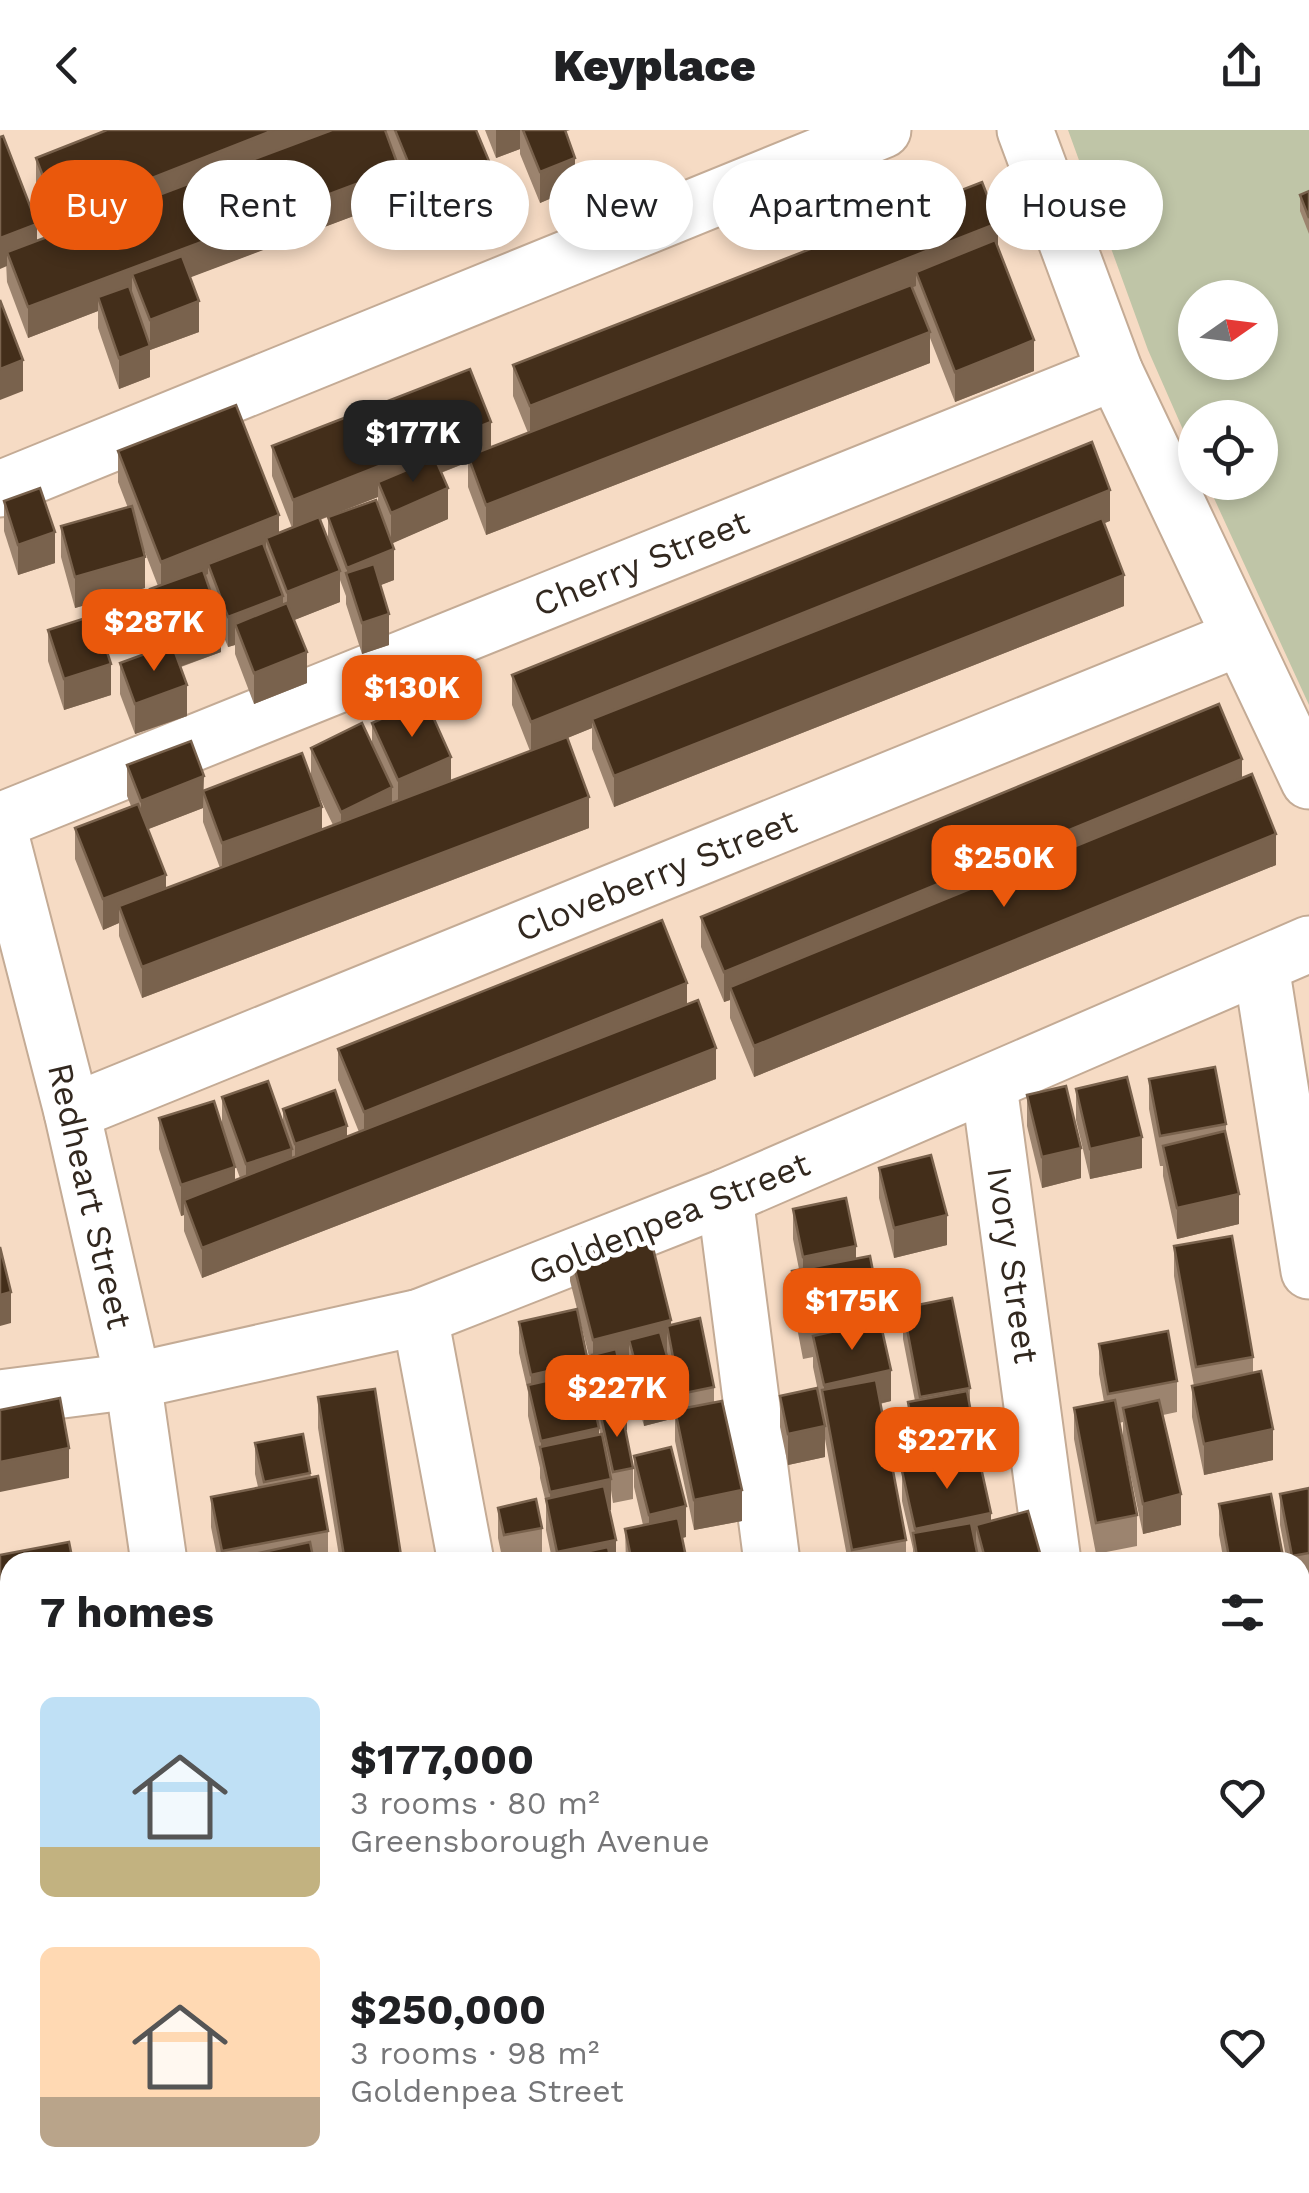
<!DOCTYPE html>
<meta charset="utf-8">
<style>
:root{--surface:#fff;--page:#f6f6f6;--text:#202124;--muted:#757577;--accent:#ea580c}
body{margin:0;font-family:"Work Sans",sans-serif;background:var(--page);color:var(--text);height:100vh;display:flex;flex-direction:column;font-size:38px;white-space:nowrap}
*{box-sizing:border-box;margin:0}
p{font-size:32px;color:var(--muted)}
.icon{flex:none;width:55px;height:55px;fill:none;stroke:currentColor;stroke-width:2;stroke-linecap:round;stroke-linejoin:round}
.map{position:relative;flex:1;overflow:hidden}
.drawer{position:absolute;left:0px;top:1422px;width:1310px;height:642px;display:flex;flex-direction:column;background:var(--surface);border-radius:30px 30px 0 0;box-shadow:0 5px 15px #0003}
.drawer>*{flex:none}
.top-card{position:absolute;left:30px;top:30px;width:1250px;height:90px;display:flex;gap:20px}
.needle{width:65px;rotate:76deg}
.tools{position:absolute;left:1178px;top:150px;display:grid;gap:20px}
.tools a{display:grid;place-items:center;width:100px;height:100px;border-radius:50%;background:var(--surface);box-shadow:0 5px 15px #0003;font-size:50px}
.price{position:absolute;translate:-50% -85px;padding:0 22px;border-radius:20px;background:var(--accent);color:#fff;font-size:32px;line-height:65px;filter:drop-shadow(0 2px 5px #0008)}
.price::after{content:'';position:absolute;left:50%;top:60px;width:30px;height:22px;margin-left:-15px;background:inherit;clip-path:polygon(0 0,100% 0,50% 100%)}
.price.active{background:#222;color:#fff}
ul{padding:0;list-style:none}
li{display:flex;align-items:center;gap:30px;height:250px;padding:0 40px}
li span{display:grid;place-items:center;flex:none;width:280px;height:200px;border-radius:15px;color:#555}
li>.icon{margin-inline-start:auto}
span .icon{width:120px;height:120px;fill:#fffc;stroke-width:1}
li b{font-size:42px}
h2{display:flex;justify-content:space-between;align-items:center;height:120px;padding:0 40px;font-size:42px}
.tag{padding:0 35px;border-radius:45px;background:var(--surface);box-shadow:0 5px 15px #0003;font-size:35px;line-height:90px}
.tag.active{background:var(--accent);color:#fff}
header{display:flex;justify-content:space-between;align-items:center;height:130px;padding:0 40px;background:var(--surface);font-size:45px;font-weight:800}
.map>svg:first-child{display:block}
.green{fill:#bfc5a7;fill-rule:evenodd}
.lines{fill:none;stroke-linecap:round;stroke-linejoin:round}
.street-casing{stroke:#c4ab95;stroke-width:59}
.street{stroke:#fff;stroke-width:55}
.wall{fill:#9c846f;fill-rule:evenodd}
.shaded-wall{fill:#79624d}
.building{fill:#432e1a;stroke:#79624d;stroke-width:2.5}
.labels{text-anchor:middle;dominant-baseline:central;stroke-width:10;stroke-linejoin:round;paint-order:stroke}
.street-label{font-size:35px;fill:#32281f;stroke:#fff}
</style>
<header><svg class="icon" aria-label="back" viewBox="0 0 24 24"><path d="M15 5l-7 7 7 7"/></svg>Keyplace<svg class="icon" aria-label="share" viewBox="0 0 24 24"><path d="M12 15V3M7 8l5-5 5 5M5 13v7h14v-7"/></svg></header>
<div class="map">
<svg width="1309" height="2063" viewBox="0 0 1309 2063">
<rect width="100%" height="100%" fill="#f6dbc4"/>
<!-- green -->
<path class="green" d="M1068 0H1309V575L1207 353 1260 352V288H1195V327L1148 220ZM1195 168H1260V232H1195Z"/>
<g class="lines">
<!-- street casing -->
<g class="street-casing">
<g id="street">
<path d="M1025 0 1115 242 1309 651"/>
<path d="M0 359 883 0"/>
<path d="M0 691 1115 242"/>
<path d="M0 703 72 982 133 1251 159 1432"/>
<path d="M1261 836 1309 1141"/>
<path d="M989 956 1053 1432"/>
<path d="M72 982 1239 508"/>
<path d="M725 1067 772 1432"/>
<path d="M420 1187 466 1432"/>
<path d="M0 1268 133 1251 420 1187 725 1067 1309 814"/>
<path d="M1300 1683 1309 1679"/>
<path d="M1154 2055 1156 2063"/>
<path d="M210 2063 240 2055"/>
<path d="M1253 2063 1275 2055"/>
</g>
</g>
<!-- street -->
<use href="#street" class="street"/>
</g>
<!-- wall -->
<g class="wall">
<path d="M107 0H476L494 73 424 102 399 40V69L190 147 199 202 150 220V247L119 259 98 198V181L28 208 7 152 0 7 37 111 53 104 36 59V28Z"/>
<path d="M485 0H570L565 2 575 58 540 73 520 24V19L496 28Z"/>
<path d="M1309 61V104L1300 81V65Z"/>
<path d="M998 119 1034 241 955 272 930 208V233L486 405 468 357V332L441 343 448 389 392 413 394 450 380 455 389 515 362 524 346 474V466L340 450V472L294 490 307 553 254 574 235 524V515L228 517 221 500V522L181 537 187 586 135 604 120 564V533L160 518 150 489V459L158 456 141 412 145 458 75 478 61 427V396L128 378 118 352V321L279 403 292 398 272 346V316L491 317 528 303 513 266V235ZM378 367V373L328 387V410L320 390Z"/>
<path d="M4 371 55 433 18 445 4 401Z"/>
<path d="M1110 391 1104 393 1124 476 614 677 592 619V598L567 608 589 698 142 868 119 806V793L103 800 75 729V698L131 676 127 666V635L204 660 311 646V618L372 614V593L451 651 530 621 512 575V545ZM314 656 333 695 322 699ZM203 678V692L220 738 166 758 148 699Z"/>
<path d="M48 500 111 565 64 580 48 531Z"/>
<path d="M1242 648 1276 735 754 947 730 888V870L724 872 701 817V787Z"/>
<path d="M687 874 716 949 202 1148 184 1101V1085L181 1086 159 1019V988L222 996V967L283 993V979L347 1007 359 1002 338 950V919ZM228 1015 240 1048 235 1050Z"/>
<path d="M1149 949 1226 994V1007L1239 1094 1177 1109 1163 1046V1036H1160L1149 979Z"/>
<path d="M1076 959 1142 1038 1090 1049 1076 990Z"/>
<path d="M1027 965 1081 1048 1042 1058 1027 996Z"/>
<path d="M879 1038 947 1115 894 1128 879 1068Z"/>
<path d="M793 1079 856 1128 881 1183V1197L891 1271 880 1274 906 1410V1432H848L825 1309V1327L788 1335 780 1297V1266L822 1280 813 1237V1227L803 1229 792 1171V1141L799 1139 793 1109Z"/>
<path d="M1174 1116 1253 1227V1243L1273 1330 1204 1345 1192 1287V1256H1194L1174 1146Z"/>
<path d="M570 1120 671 1195 714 1257V1272L742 1391 694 1400 675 1311V1288L644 1296 629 1241V1231L619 1234 627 1300H625L633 1338V1369L613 1373 611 1360V1380H609L616 1432 552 1429 546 1400V1373L540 1348V1338L528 1286V1262L519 1223V1192L588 1250 599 1305 600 1304 592 1256V1238L570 1151Z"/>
<path d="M903 1178 970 1258V1275L976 1310V1324L991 1391 1042 1432H913V1419L902 1371V1341L914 1338 908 1303V1272L915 1271 903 1209Z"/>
<path d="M1099 1214 1177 1251V1282L1163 1285 1181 1395 1143 1404 1123 1309V1292L1119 1293 1137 1385V1416L1096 1424 1074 1309V1278L1104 1272 1099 1244Z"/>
<path d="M318 1267 402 1432H340L318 1298Z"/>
<path d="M255 1313 310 1343 328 1401V1432H218L211 1397V1367L258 1357 255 1344Z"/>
<path d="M634 1326 686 1407 682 1408 687 1432H626L625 1399 643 1395 634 1357Z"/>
<path d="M1309 1358V1454L1300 1455V1432H1287L1280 1395V1364Z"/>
<path d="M1219 1374 1284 1432H1224L1219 1405Z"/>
<path d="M498 1378 542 1398V1429L521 1432H503L498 1408Z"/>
<path d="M0 1425 10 1432V1516L5 1517 0 1487Z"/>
<path d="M0 1516 3 1545 10 1587V1883L0 1885Z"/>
<path d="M1300 1516 1305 1542V1573L1300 1574Z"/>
<path d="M10 1915V1994L0 1996V1917Z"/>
<path d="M276 2055H391L393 2063H276Z"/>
<path d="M395 2055H971L945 2063H721V2058L705 2063H397Z"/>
</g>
<!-- shaded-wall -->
<g class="shaded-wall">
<path d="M274 0H352L58 116V85Z"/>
<path d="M496 0H520V19L496 28Z"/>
<path d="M575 28V58L540 73V42Z"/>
<path d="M399 38V69L141 166 132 144V169L98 167V181L28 208V177Z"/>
<path d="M494 43V73L424 102V71Z"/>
<path d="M998 93V124L916 142V156L530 307V276Z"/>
<path d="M37 94V124L7 122V136L0 139V108Z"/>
<path d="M199 171V202L150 220V247L119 259V228L150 216V190Z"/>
<path d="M930 202V233L486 405V375Z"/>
<path d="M1034 210V241L955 272V242Z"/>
<path d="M23 230V261L0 270V239Z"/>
<path d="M491 292V323L468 326V332L383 365 378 352V367L293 400V370Z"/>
<path d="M448 358V389L391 414V383Z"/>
<path d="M1110 360V391L595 597 592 589V598L531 623V592Z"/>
<path d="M279 385V416L266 408V421L208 434V444L161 463V432Z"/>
<path d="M55 402V433L18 445V415Z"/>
<path d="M394 419V450L353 466 347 446V438Z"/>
<path d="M145 427V458L75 478V447Z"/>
<path d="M340 441V472L287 493V462Z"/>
<path d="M1124 445V476L614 677V646Z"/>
<path d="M283 466V497L235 494V515L228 517V487Z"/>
<path d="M389 484V515L362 524V493Z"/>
<path d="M221 492V522L168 541V510Z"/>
<path d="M307 522V553L254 574V543Z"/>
<path d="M111 534V565L64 580V549Z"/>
<path d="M187 555V586L135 604V574Z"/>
<path d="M451 627V658L398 681V650Z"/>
<path d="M1242 629V660L730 857V870L724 872V842Z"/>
<path d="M204 646 203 678 141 702V671Z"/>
<path d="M392 657V687L341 712V682Z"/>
<path d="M589 667V698L142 868V837Z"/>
<path d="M322 677V707L222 744V713Z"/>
<path d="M1276 704V735L754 947V916Z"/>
<path d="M166 745V775L119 776V793L103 800V769Z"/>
<path d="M687 853V884L364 1013V982Z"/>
<path d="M716 918V949L202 1148V1118Z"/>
<path d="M347 996V1027L295 1045V1014Z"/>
<path d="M1142 1007V1038L1090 1049V1019Z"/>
<path d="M1081 1018V1048L1042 1058V1027Z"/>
<path d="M292 1019V1049L246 1065V1034Z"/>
<path d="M235 1037V1068L184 1070V1085L181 1086V1055Z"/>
<path d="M1239 1064V1094L1177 1109V1078Z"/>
<path d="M947 1085V1115L894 1128V1098Z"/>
<path d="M856 1116V1147L803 1158V1127Z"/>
<path d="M11 1162V1193L0 1196V1165Z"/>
<path d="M671 1190V1217L667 1196V1222L635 1230 629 1210V1231L595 1240 593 1228V1210Z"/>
<path d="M588 1232V1262L531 1268V1245Z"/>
<path d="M891 1240V1271L826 1285 824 1271V1255Z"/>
<path d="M676 1257 675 1288 644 1296V1265Z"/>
<path d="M627 1269V1300L605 1305 602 1289V1275Z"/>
<path d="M825 1296V1327L788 1335V1304Z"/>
<path d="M599 1298V1329L541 1321V1311Z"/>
<path d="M1273 1299V1330L1204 1345V1314Z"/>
<path d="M69 1318V1348L0 1362V1332Z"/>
<path d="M611 1349V1380L551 1393 550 1362Z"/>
<path d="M742 1360V1391L694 1400V1370Z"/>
<path d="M1181 1364V1395L1143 1404V1374Z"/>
<path d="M686 1376V1407L649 1416V1385Z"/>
<path d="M991 1383V1414L976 1395V1417L915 1416V1399Z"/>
<path d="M616 1410V1432H557V1422Z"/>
<path d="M10 1726V1756L0 1759V1728Z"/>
<path d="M1309 1802V1832L1300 1837V1806Z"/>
<path d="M10 1853V1883L0 1885V1855Z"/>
<path d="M1309 1909V1939L1300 1942V1911Z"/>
<path d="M630 2055H721V2058L704 2063H604Z"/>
<path d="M871 2055H971L945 2063H845Z"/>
</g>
<!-- building -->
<g class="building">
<path d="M107 0H274L58 85 36 28Z"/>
<path d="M332 0H385L399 38 28 177 7 122Z"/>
<path d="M395 0H476L494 43 424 71Z"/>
<path d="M523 0H565L575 28 540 42Z"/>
<path d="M3 6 37 94 0 108V7Z"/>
<path d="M982 52 998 93 530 276 513 235Z"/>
<path d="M1309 61V88L1300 65Z"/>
<path d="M995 110 1034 210 955 242 916 142Z"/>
<path d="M182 126 199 171 150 190 132 144Z"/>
<path d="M911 155 930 202 486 375 468 326Z"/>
<path d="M129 156 150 216 119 228 98 167Z"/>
<path d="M0 170 23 230 0 239Z"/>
<path d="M470 239 491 292 293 370 272 316Z"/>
<path d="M236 275 279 385 161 432 118 321Z"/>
<path d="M1092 312 1110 360 531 592 512 545Z"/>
<path d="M435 328 448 358 391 383 378 352Z"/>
<path d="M40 358 55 402 18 415 4 371Z"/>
<path d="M376 370 394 419 347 438 328 387Z"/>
<path d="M132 376 145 427 75 447 61 396Z"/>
<path d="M319 387 340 441 287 462 266 408Z"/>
<path d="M1102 388 1124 445 614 646 592 589Z"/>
<path d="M263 413 283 466 228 487 208 434Z"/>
<path d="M374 434 389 484 362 493 346 443Z"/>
<path d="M203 440 221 492 168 510 150 459Z"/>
<path d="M287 473 307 522 254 543 235 494Z"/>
<path d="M95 485 111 534 64 549 48 500Z"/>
<path d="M172 514 187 555 135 574 120 533Z"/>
<path d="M425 569 451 627 398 650 372 593Z"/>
<path d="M1219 574 1242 629 724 842 701 787Z"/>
<path d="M362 593 392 657 341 682 311 618Z"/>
<path d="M567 607 589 667 142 837 119 776Z"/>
<path d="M191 611 204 646 141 671 127 635Z"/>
<path d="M302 623 322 677 222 713 203 661Z"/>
<path d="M1252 644 1276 704 754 916 730 857Z"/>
<path d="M138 674 166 745 103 769 75 698Z"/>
<path d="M662 790 687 853 364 982 338 919Z"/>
<path d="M698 870 716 918 202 1118 184 1070Z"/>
<path d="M1215 937 1226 994 1160 1006 1149 949Z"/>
<path d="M1127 947 1142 1007 1090 1019 1076 959Z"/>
<path d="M268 951 292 1019 246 1034 222 967Z"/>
<path d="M1066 956 1081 1018 1042 1027 1027 965Z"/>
<path d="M335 960 347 996 295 1014 283 979Z"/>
<path d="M214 971 235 1037 181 1055 159 988Z"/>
<path d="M1225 1001 1239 1064 1177 1078 1163 1016Z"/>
<path d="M931 1025 947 1085 894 1098 879 1038Z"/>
<path d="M846 1068 856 1116 803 1127 793 1079Z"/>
<path d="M649 1102 671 1190 593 1210 570 1120Z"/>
<path d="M1232 1106 1253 1227 1196 1237 1174 1116Z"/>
<path d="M0 1117 11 1162 0 1165Z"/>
<path d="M870 1126 881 1183 803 1199 792 1141Z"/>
<path d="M952 1168 970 1258 920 1267 903 1178Z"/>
<path d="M577 1179 588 1232 531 1245 519 1192Z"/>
<path d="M700 1188 714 1257 680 1264 667 1196Z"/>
<path d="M880 1191 891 1240 824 1255 813 1206Z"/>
<path d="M1168 1201 1177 1251 1108 1264 1099 1214Z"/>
<path d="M660 1202 676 1257 644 1265 629 1210Z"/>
<path d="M616 1219 627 1269 602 1275 592 1225Z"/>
<path d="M1261 1241 1273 1299 1204 1314 1192 1256Z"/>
<path d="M586 1242 599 1298 541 1311 528 1255Z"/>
<path d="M876 1250 906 1410 852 1420 822 1260Z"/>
<path d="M817 1258 825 1296 788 1304 780 1266Z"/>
<path d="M375 1259 402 1432H345L318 1267Z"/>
<path d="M967 1261 976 1310 917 1321 908 1272Z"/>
<path d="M60 1268 69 1318 0 1332V1280Z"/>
<path d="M1115 1270 1137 1385 1096 1393 1074 1278Z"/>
<path d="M1159 1270 1181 1364 1143 1374 1123 1278Z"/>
<path d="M722 1271 742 1360 694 1370 675 1280Z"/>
<path d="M621 1278 633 1338 613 1342 600 1282Z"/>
<path d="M303 1304 310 1343 264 1352 255 1313Z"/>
<path d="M602 1304 611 1349 550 1362 540 1317Z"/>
<path d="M671 1317 686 1376 649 1385 634 1326Z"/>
<path d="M978 1324 991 1383 915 1399 902 1341Z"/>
<path d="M318 1346 328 1401 222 1421 211 1367Z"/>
<path d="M604 1356 616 1410 557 1422 546 1369Z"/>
<path d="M1309 1358V1423L1292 1426 1280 1364Z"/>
<path d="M1271 1364 1284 1432H1230L1219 1374Z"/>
<path d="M536 1369 542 1398 504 1405 498 1378Z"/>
<path d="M1028 1381 1042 1430 1033 1432H986L976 1395Z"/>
<path d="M678 1388 687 1432H632L625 1399Z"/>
<path d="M971 1393 979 1432H918L913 1403Z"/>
<path d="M69 1412 73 1432H10V1485L5 1486 0 1456V1425Z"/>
<path d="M310 1412 314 1432H256L254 1424Z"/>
<path d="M608 1417 611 1432H548V1430Z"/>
<path d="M883 1426 884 1432H856Z"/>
<path d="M1300 1516 1305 1542 1300 1543Z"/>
<path d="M3 1545 10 1587V1609L0 1611V1546Z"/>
<path d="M10 1615V1666L0 1668V1617Z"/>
<path d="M10 1671V1726L0 1728V1673Z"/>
<path d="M10 1735V1781L0 1783V1737Z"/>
<path d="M1309 1743V1802L1300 1806V1747Z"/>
<path d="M10 1799V1853L0 1855V1801Z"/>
<path d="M1309 1860V1909L1300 1911V1863Z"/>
<path d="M10 1915V1963L0 1965V1917Z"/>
<path d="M280 2055H391L393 2063H283Z"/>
<path d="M404 2055H630L604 2063H406Z"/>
<path d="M676 2055H703L705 2063H652Z"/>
<path d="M725 2055H871L845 2063H728Z"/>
</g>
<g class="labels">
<!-- street labels -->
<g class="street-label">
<text transform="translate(641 433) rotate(-22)">Cherry Street</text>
<text transform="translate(656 745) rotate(-22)">Cloveberry Street</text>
<text transform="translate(90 1066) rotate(77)">Redheart Street</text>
<text transform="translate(669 1088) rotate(-22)">Goldenpea Street</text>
<text transform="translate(1013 1135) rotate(82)">Ivory Street</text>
</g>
</g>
</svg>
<div class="tools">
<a><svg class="needle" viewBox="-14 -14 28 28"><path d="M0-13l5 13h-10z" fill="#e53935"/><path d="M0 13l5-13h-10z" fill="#757577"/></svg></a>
<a><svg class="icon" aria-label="locate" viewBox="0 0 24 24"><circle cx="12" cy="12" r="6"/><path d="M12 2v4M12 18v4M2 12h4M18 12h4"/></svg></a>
</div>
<b class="price active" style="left:413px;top:355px">$177K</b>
<b class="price" style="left:154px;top:544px">$287K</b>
<b class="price" style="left:412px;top:610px">$130K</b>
<b class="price" style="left:1004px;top:780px">$250K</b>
<b class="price" style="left:852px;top:1223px">$175K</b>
<b class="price" style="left:617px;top:1310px">$227K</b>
<b class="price" style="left:947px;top:1362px">$227K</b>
<div class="top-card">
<a class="tag active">Buy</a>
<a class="tag">Rent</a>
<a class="tag">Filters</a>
<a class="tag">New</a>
<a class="tag">Apartment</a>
<a class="tag">House</a>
</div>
<section class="drawer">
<h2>7 homes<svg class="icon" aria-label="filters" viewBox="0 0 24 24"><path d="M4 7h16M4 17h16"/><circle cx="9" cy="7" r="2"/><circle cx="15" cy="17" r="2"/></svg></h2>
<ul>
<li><span style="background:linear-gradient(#bfe0f5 75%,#c2b280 0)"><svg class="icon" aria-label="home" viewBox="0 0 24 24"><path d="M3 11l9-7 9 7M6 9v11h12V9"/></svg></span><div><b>$177,000</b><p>3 rooms · 80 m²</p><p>Greensborough Avenue</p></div><svg class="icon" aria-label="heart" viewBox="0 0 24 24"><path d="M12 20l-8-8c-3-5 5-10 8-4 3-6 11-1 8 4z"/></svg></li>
<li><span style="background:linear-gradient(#ffd9b3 75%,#b9a48a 0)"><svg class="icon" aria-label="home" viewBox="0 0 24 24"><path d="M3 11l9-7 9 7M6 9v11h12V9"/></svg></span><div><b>$250,000</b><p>3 rooms · 98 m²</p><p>Goldenpea Street</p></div><svg class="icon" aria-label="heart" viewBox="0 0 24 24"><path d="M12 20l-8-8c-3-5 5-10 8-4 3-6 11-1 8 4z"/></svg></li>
</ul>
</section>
</div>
